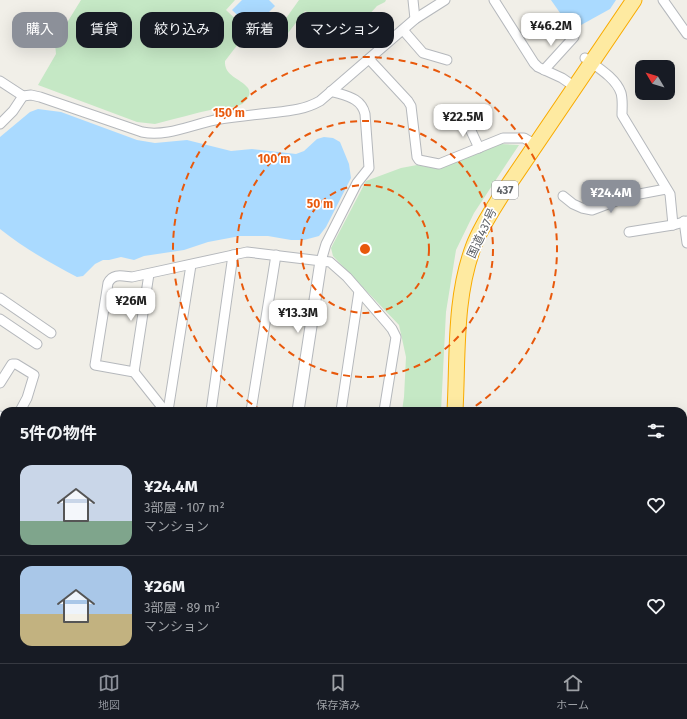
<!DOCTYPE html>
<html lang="ja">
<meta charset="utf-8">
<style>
:root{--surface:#171b24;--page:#20242c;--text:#f1f3f6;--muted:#9ea1a6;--line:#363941;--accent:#8c9099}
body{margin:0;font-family:"Fira Sans","Noto Sans JP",sans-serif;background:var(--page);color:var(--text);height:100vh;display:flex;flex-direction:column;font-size:15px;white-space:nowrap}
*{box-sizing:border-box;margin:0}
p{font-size:13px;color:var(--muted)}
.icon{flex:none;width:22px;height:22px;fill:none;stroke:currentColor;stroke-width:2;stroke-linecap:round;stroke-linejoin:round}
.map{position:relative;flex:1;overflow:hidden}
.sheet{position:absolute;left:0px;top:407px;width:687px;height:256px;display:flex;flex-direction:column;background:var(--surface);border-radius:12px 12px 0 0;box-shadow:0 4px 16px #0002}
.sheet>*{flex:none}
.guide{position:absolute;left:12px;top:12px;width:400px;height:36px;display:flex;gap:8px}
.needle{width:26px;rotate:308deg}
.tools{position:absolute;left:635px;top:60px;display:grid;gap:8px}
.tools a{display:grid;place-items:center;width:40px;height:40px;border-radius:8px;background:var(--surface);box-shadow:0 4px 16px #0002;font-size:20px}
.price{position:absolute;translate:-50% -34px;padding:0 9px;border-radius:8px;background:#fff;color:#222;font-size:13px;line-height:26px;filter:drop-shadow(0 1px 2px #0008)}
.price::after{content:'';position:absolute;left:50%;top:24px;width:12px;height:9px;margin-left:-6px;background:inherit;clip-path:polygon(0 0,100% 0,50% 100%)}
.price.on{background:var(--accent);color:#fff}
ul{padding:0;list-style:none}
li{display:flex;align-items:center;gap:12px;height:100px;padding:0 20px}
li+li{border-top:1px solid var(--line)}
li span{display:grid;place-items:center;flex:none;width:112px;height:80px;border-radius:12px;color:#555}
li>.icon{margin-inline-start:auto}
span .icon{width:48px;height:48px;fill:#fffc;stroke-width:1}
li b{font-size:17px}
h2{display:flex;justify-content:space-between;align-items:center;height:48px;padding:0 20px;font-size:17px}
.chip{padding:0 14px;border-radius:12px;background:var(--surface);box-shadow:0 4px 16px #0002;font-size:14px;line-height:36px}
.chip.on{background:var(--accent);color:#fff}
.dock{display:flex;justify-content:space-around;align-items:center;height:56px;border-top:1px solid var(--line);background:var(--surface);font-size:11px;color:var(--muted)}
.dock a{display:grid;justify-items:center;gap:2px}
.dock .on{color:var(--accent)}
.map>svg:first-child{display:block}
.green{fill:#c5e8c5}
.water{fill:#aadaff}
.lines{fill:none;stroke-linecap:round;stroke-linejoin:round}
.minor-casing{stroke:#b5b8bc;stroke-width:11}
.tertiary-casing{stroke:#b5b8bc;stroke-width:13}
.trunk-casing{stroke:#f9ab00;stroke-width:17}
.minor{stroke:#fff;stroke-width:9}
.tertiary{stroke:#fff;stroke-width:11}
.trunk{stroke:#feeaa1;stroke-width:15}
.ring{fill:none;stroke:#e8590c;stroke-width:2;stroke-dasharray:7 5}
.labels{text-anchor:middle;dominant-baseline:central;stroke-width:3.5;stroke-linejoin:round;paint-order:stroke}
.shield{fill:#fff;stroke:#8f9295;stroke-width:1}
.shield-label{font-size:11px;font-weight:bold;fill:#5f6368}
.street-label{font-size:12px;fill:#5f6368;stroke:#fff}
.centre{fill:#e8590c;stroke:#fff;stroke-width:2}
.ring-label{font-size:12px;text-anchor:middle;font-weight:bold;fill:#e8590c;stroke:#fff;stroke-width:3.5;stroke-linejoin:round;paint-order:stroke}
</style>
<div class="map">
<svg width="687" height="663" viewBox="0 0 687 663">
<rect width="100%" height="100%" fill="#f1efe8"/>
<!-- green -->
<g class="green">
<path d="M81 0H235L226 10 248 31 225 61C224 76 240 78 248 88 252 94 247 100 242 104 236 108 223 108 215 109 195 113 175 119 155 124L137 122 38 85 56 54 55 43 57 39Z"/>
<path d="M299 0H386L385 2 377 6 365 19 355 24 346 26 329 19 323 20 305 11 288 33 283 37 277 34V31Z"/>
<path d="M501 144 519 145 474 213 456 250 446 312 441 411H402L404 397 406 357 399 325 333 256 331 248 366 181 401 168 417 165 439 169Z"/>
<path d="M683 547 687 548V663H577L574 659H683Z"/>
</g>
<!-- water -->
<g class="water">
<path d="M242 0H269L275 6 252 29 232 10Z"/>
<path d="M551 0H616L610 9 572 30Z"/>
<path d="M38 109 61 112 137 140 155 143 187 140 231 151 252 149 296 154 304 151 317 139 324 137 333 138 340 142 349 164 351 178 326 227 319 236 304 240H291L268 236H240L208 242 184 250 144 256 134 260 121 257 109 260H103L95 264 83 276 77 277C50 263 24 248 0 229V137L30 112Z"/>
</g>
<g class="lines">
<!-- minor casing -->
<g class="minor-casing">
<g id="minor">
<path d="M413 0 415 19"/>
<path d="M494 0 534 63 538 67 562 78 575 87"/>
<path d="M663 0 687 34"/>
<path d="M403 30 423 53 447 60"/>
<path d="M585 58C597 67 616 78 621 93 623 100 622 107 622 115L670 194 673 225 687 221"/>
<path d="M369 59 408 101 411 106 417 157 419 160 439 164 503 138H524L536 145"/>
<path d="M544 70 574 37"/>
<path d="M0 81 23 96 31 95 40 97 142 132C166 137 191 125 215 120 233 117 251 115 270 113 288 111 304 110 320 101L415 19 445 0"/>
<path d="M466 120 479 148"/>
<path d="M0 124 13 111 23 96"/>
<path d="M563 196 573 204 582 208 592 210 629 196 666 189"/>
<path d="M684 221 687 243"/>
<path d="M629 232 673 225"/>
<path d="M321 261 326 244 357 183 369 168 365 114C361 97 345 96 331 91"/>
<path d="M0 298 51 333"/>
<path d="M0 319 37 344"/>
<path d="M134 372 149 274"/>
<path d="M0 383 12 364H16L34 375 27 398 20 411"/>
<path d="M165 411 134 372 95 365 108 283C113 273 122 276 132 277L247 252 330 262 347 277 387 323 392 329 396 337 384 411"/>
<path d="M168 411 191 265"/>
<path d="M211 411 233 255"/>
<path d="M251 411 276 255"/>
<path d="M341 411 359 291"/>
<path d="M0 416 4 418"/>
<path d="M0 442 4 436"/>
<path d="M0 512 4 506"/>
<path d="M0 586 4 580"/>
<path d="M0 626 4 628"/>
<path d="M51 659 58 663"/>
<path d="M4 663H6"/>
<path d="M89 663 92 659"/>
<path d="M136 663 143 659"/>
</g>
</g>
<!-- tertiary casing -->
<g class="tertiary-casing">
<path id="tertiary" d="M298 411 321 261"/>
</g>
<!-- trunk casing -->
<g class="trunk-casing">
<g id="trunk">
<path d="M455 411C458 356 454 297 474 245 481 227 491 212 501 196L634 0"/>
<path d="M342 663 346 659"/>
</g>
</g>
<!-- minor -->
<use href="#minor" class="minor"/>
<!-- tertiary -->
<use href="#tertiary" class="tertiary"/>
<!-- trunk -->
<use href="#trunk" class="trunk"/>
</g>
<!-- distance rings -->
<g class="ring">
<circle cx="365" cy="249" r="64"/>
<circle cx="365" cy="249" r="128"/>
<path d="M262 411A192 192 0 1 1 468 411"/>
</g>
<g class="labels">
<!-- shield labels -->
<rect class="shield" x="492" y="181" width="26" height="18" rx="3"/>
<g class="shield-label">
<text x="505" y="190">437</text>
</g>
<!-- street labels -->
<g class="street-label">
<text transform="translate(482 233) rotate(-65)">国道437号</text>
</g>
</g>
<circle cx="365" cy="249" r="6" class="centre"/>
<g class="ring-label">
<text x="229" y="117">150 m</text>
<text x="274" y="163">100 m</text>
<text x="320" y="208">50 m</text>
</g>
</svg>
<div class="tools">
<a><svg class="needle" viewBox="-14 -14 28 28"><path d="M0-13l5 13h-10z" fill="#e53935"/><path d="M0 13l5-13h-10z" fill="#9ea1a6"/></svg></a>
</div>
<b class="price" style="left:551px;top:47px">¥46.2M</b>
<b class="price" style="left:463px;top:138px">¥22.5M</b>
<b class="price on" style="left:611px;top:214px">¥24.4M</b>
<b class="price" style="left:131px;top:322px">¥26M</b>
<b class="price" style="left:298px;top:334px">¥13.3M</b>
<div class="guide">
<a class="chip on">購入</a>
<a class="chip">賃貸</a>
<a class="chip">絞り込み</a>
<a class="chip">新着</a>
<a class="chip">マンション</a>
</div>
<section class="sheet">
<h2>5件の物件<svg class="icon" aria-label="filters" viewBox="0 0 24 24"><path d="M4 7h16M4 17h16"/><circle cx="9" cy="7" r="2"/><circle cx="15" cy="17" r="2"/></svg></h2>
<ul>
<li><span style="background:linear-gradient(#c9d6e8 70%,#7fa58c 0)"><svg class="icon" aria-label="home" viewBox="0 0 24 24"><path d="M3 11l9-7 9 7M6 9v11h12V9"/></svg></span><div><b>¥24.4M</b><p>3部屋 · 107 m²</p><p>マンション</p></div><svg class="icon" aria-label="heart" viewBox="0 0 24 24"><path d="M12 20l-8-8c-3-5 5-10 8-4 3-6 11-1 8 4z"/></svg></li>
<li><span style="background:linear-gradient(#a9c7e8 60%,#c2b280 0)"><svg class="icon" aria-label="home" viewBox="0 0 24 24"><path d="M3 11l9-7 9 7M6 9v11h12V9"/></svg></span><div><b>¥26M</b><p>3部屋 · 89 m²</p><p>マンション</p></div><svg class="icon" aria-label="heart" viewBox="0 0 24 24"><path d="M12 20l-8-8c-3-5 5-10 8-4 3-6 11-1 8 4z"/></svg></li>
</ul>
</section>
</div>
<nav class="dock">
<a class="on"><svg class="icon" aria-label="map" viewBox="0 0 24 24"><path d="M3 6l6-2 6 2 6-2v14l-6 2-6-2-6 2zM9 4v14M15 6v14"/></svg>地図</a>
<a><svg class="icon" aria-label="saved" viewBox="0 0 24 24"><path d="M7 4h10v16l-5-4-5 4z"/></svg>保存済み</a>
<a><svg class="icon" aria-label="home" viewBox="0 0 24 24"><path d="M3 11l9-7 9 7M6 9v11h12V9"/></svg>ホーム</a>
</nav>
